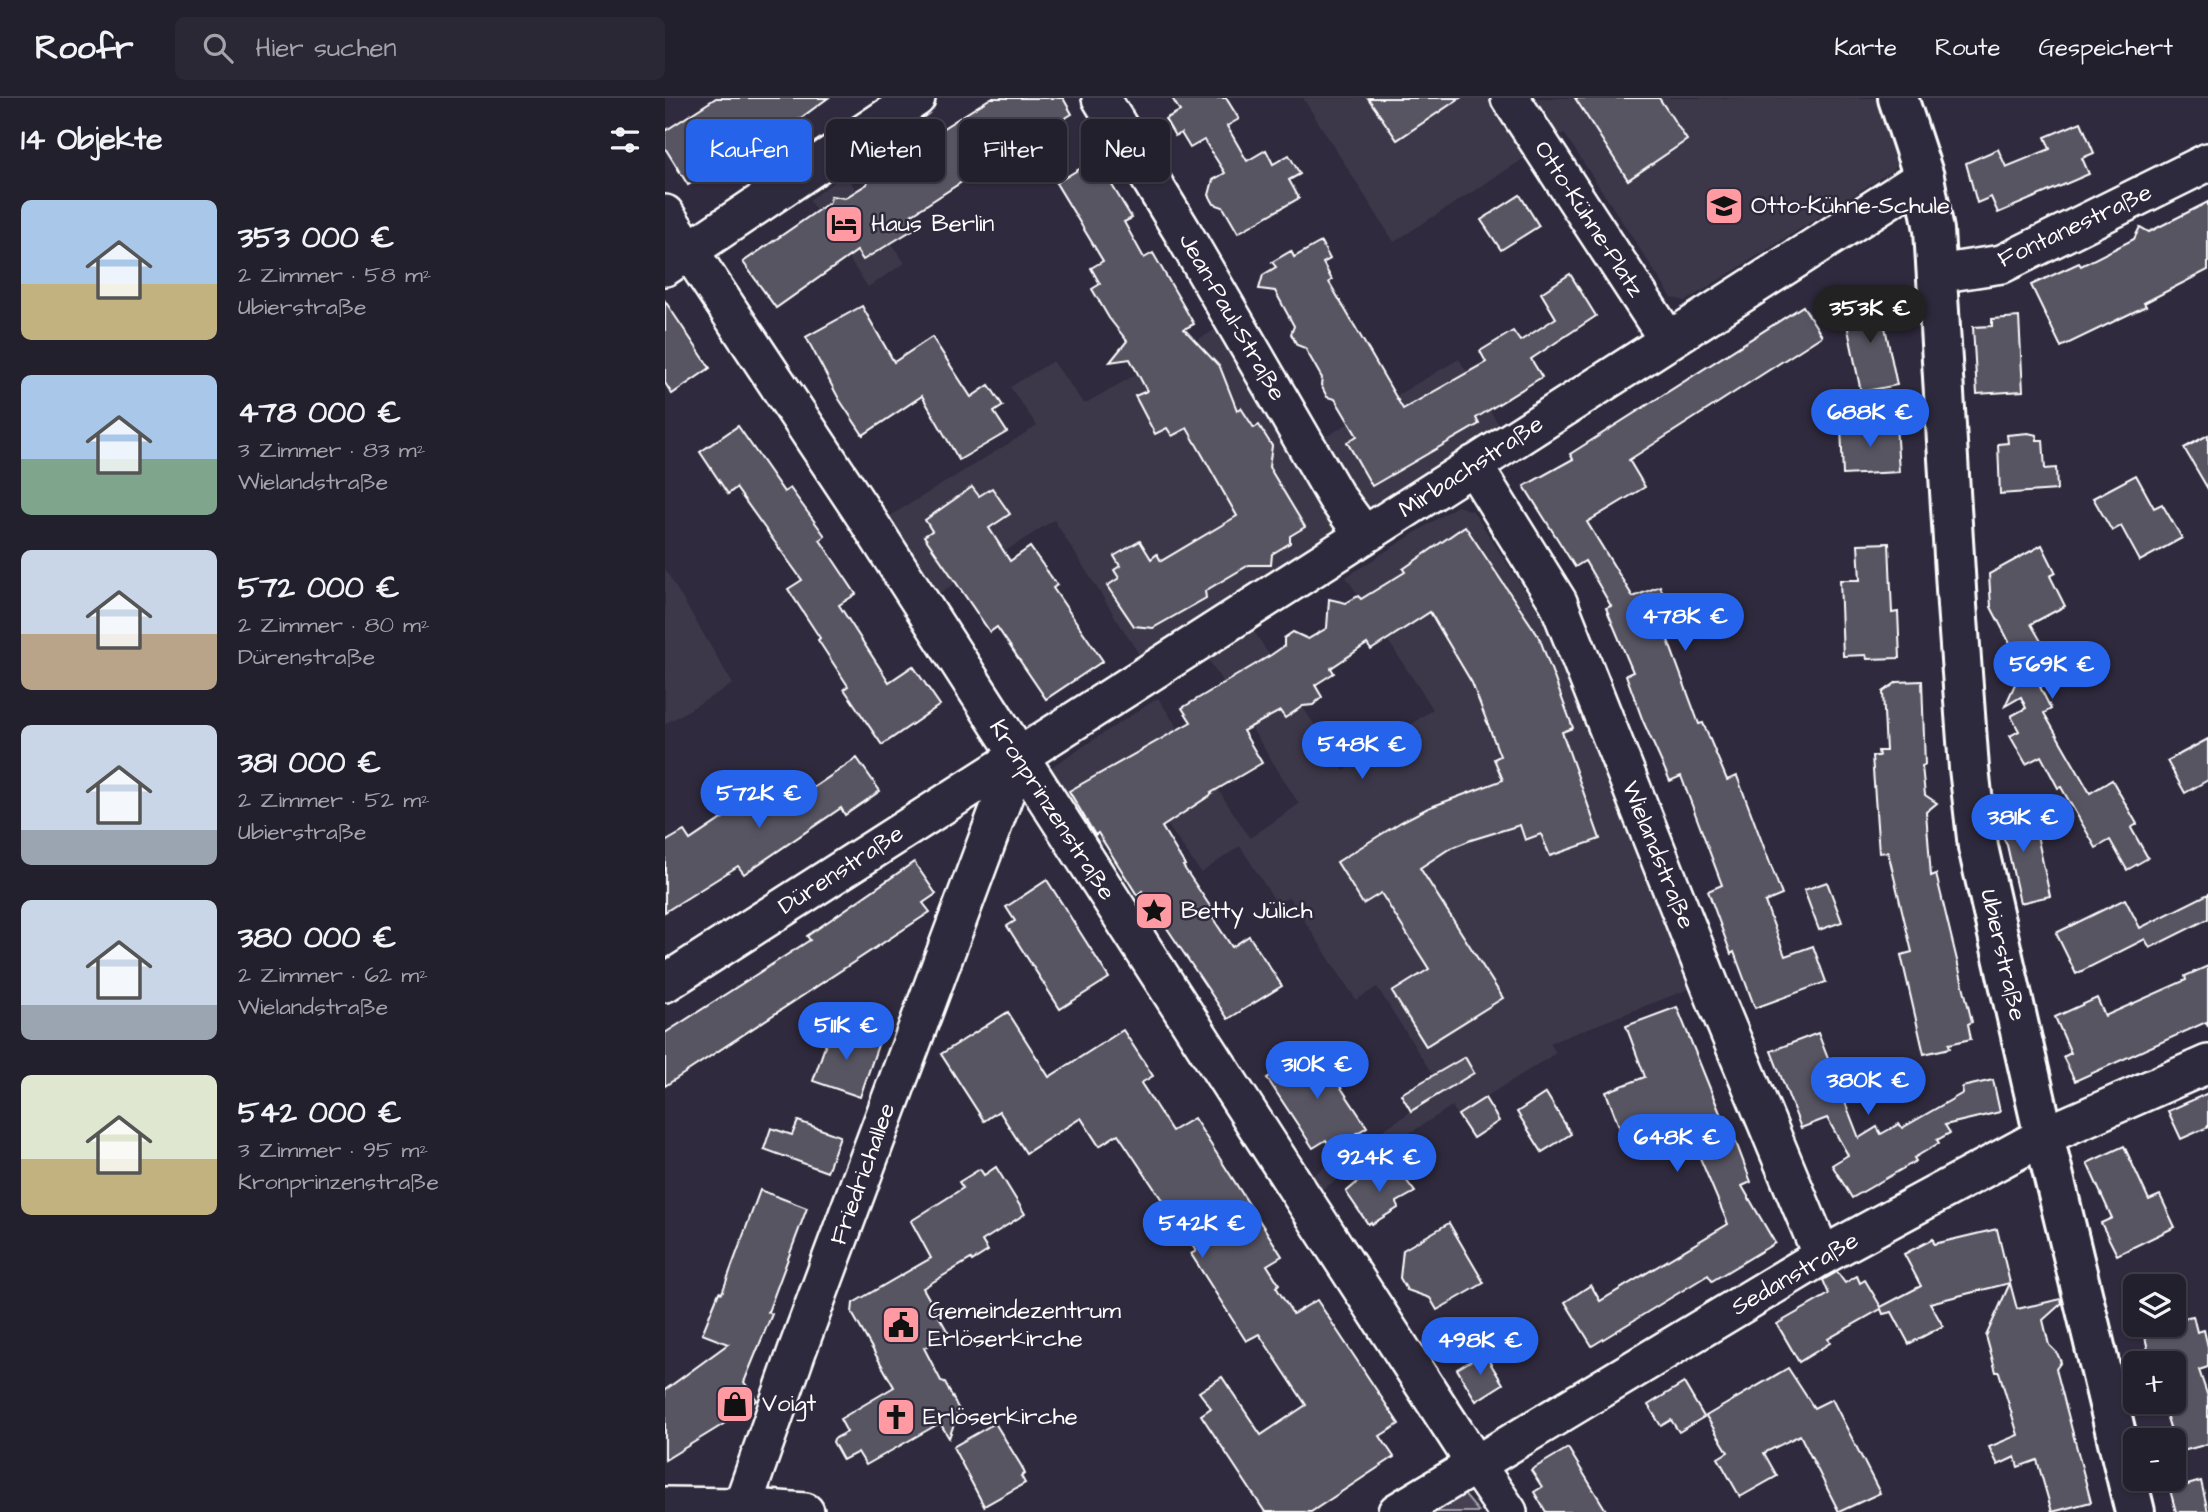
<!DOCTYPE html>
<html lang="de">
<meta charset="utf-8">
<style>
:root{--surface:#23202e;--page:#2b2836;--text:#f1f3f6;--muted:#a3a3aa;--line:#403e4a;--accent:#2563eb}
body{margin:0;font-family:"Architects Daughter",sans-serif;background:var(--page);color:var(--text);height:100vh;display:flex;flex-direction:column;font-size:26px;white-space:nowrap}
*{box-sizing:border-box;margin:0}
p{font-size:23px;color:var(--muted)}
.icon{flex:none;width:38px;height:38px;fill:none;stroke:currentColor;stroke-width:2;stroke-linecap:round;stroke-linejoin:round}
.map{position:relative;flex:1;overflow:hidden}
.sheet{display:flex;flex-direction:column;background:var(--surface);width:665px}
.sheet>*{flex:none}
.guide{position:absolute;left:21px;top:21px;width:665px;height:63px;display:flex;gap:14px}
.buttons{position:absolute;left:1458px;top:1176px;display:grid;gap:14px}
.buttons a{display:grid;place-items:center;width:63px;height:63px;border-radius:10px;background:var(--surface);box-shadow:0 2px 5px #0004,0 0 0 2px var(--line);font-size:35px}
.price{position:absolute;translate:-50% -60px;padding:0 16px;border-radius:24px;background:var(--accent);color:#fff;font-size:23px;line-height:46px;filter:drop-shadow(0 2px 4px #0008)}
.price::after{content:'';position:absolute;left:50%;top:42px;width:21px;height:16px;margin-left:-10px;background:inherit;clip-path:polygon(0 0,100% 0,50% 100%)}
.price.active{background:#222;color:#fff}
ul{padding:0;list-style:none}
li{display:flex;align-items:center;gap:21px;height:175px;padding:0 21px}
li span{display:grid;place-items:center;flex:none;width:196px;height:140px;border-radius:10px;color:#555}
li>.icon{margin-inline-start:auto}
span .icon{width:84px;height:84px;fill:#fffc;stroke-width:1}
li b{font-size:30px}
h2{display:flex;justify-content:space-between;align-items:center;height:84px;padding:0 21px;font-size:30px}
.pill{padding:0 24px;border-radius:10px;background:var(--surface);box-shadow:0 2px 5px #0004,0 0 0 2px var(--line);font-size:24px;line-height:63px}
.pill.active{background:var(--accent);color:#fff}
header{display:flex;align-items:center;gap:42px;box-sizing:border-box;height:98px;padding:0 35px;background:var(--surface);border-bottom:2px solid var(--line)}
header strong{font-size:33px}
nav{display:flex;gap:38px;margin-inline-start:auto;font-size:24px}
.search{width:490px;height:63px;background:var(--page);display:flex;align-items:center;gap:18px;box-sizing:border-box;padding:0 24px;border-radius:10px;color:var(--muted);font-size:26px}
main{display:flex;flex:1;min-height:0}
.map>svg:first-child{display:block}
.built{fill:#3c3749}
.green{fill:#464152;stroke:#a2a0a8;stroke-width:2}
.building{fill:#595564;stroke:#fff;stroke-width:2}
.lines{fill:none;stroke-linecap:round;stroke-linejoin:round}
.minor-casing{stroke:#fff;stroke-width:42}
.major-casing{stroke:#fff;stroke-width:44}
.minor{stroke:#2f2a3d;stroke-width:37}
.major{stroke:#2f2a3d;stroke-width:38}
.labels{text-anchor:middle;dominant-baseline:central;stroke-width:5;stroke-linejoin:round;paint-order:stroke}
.poi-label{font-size:24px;fill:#fff;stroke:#2f2a3d;text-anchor:start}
.street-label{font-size:24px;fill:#fff;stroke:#2f2a3d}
</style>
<header>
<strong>Roofr</strong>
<div class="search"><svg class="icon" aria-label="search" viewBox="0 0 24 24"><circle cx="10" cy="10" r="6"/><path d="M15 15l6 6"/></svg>Hier suchen</div>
<nav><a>Karte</a><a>Route</a><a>Gespeichert</a></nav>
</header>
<main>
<section class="sheet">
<h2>14 Objekte<svg class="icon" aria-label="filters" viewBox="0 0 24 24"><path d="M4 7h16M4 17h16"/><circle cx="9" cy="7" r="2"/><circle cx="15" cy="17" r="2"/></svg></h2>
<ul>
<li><span style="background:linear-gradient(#a9c7e8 60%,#c2b280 0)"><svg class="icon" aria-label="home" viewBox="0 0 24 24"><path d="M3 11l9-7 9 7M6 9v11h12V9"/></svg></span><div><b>353 000 €</b><p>2 Zimmer · 58 m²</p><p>Ubierstraße</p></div></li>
<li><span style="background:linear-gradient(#a9c7e8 60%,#7fa58c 0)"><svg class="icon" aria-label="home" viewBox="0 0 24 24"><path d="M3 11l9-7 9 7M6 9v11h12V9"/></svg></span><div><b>478 000 €</b><p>3 Zimmer · 83 m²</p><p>Wielandstraße</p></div></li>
<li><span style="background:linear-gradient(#c9d6e8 60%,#b9a48a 0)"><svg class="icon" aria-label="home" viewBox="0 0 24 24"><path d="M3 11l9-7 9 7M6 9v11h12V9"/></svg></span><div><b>572 000 €</b><p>2 Zimmer · 80 m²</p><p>Dürenstraße</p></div></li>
<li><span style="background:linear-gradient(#c9d6e8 75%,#9aa5b1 0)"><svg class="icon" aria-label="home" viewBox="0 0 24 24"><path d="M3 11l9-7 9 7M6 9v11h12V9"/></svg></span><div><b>381 000 €</b><p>2 Zimmer · 52 m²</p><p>Ubierstraße</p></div></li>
<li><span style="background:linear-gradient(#c9d6e8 75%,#9aa5b1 0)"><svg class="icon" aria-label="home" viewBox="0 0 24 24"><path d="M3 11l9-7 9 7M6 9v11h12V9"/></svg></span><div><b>380 000 €</b><p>2 Zimmer · 62 m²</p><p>Wielandstraße</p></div></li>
<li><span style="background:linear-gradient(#dfe7d0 60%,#c2b280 0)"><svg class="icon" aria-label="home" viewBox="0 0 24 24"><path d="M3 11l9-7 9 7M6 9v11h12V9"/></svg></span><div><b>542 000 €</b><p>3 Zimmer · 95 m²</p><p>Kronprinzenstraße</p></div></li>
</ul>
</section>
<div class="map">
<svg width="1543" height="1414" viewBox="0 0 1543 1414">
<rect width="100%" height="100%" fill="#2f2a3d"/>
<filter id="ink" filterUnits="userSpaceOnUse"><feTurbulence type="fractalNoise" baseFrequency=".0143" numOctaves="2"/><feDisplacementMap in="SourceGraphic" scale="14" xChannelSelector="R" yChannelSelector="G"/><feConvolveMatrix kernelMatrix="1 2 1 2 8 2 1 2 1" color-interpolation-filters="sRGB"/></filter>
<g filter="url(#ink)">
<!-- built -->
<g class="built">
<path d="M638 0H1213L1234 61 1228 72 1021 203 1007 200 899 35 729 144Z"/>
<path d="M180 76 240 165 203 189 144 102Z"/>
<path d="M569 221 643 349 794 261 844 344 578 516 679 673 768 611 681 479 792 408 808 413 884 530 1024 891 885 945 891 955 792 1017 787 1008 653 1094 645 1079 778 993 712 889 691 902 624 799 612 806 575 748 536 775 492 712 429 753 377 675 493 600 585 740 634 706 533 545 485 574 389 422 256 507 207 429 372 328 345 289 388 263 419 306Z"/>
<path d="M0 471 68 586 0 626Z"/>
</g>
<!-- green -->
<path class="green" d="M797 1394 814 1414H762Z"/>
<!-- building -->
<g class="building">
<path d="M51 0H163L103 44 99 38 23 87 0 50V33Z"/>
<path d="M326 0H398L407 16 374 36 370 30 323 60 326 65 246 117 254 128 198 162 192 153 111 210 78 164 165 104 166 98 180 100 202 86 206 71 252 79 237 56Z"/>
<path d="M507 0H561L574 21 562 28 582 63 601 52 608 66 624 57 635 76 624 82 634 100 573 135 558 109 549 106 544 97 548 82 560 75 539 42 525 50 516 35 510 38 500 21 515 13Z"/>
<path d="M703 0H795L732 42Z"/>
<path d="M910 0H994L1022 42 963 82Z"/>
<path d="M1416 24 1429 55 1417 60 1424 76 1333 115 1326 99 1312 105 1301 65 1333 51 1341 69 1385 51 1380 39Z"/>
<path d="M431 61 467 120 459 124 479 160 488 155 529 226 519 231 555 269 572 312 576 310 589 330 594 327 607 348 604 369 640 429 625 438V445L607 456 606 467H584L540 493 541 500 488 530 469 528 442 488 454 480 449 472 455 468 449 458 475 443 486 461 492 456 496 463 572 418 522 330 507 338 502 330 490 336 470 298 482 293 465 261 445 264 462 243 444 220 427 191 435 186 426 170 438 163 391 85Z"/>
<path d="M855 97 874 128 836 152 816 122Z"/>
<path d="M1543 104V172L1479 205 1481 208 1396 249 1366 187 1414 165 1416 168 1469 141 1475 129 1484 134Z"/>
<path d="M656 144 665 161 658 165 667 182 664 184 738 311 821 264 815 253 848 233 855 243 891 220 876 195 905 176 931 218 866 261 877 279 811 320 814 326 707 388 682 344 692 338 670 301 662 299 656 287 657 280 640 250 632 247 626 236 629 228 610 193 594 191 598 177 611 169 607 164 626 153 629 159Z"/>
<path d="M1214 200 1232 287 1196 294 1178 207Z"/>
<path d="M0 203 45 270 7 296 0 285Z"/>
<path d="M197 208 229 264 267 239 306 299 324 287 338 308 329 314 342 334 294 362 257 298 198 337 174 301 141 239Z"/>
<path d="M1138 208 1157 238 964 362 980 389 922 424 968 499 995 488 1012 529 1000 534 1034 626 1038 625 1062 682 1072 678 1117 797 1100 804 1120 858 1148 848 1161 884 1090 910 1069 854 1066 856 1043 793 1057 787 1016 678 1005 683 978 623 961 577 968 574 941 510 946 508 920 463 910 469 859 388 908 361 905 356Z"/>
<path d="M1354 219 1358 293 1312 296 1308 229 1327 228V221Z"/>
<path d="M1214 326H1231L1234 374 1178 377 1176 328Z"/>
<path d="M73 328 119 394 125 390 160 438 155 442 191 496 174 507 224 584 248 568 275 607 217 647 179 591 183 588 153 542 155 540 123 491 137 482 71 390 63 396 35 354Z"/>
<path d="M1363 335 1372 337V342H1378L1380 371 1391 370 1392 392 1335 396 1333 346 1343 345 1342 337Z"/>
<path d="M1543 337V391L1519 350Z"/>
<path d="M1471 377 1489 410 1497 406 1517 440 1475 463 1456 428 1447 433 1428 400Z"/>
<path d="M307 389 314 398 327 390 345 416 324 430 345 463 365 449 392 487 388 490 438 563 381 601 332 529 325 534 259 438 267 433 260 422Z"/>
<path d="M800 428 874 539 908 630 897 634 935 741 885 758 876 736 860 742 855 727 806 742 784 751 755 770 838 900 761 948 727 894 764 871 716 795 698 806 672 764 736 724 763 710 838 682 829 661 835 658 807 585 765 514 706 552 702 546 666 570 669 575 650 587 657 599 648 607 638 608 620 620 615 613 578 633 597 665 546 695 547 696 497 729 520 767 518 768 547 811 543 813 567 849 584 838 617 888 563 921 477 793 472 797 433 735 430 737 404 693 526 624 517 610 606 557 619 548V540L628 534 643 541 662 530 664 501 681 505 693 498 696 501 740 474 738 471Z"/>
<path d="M1224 445 1227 515 1233 514 1235 560 1202 561 1201 557 1178 558 1175 482H1195L1193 446Z"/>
<path d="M1377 447 1391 475 1385 478 1400 508 1366 526 1388 564 1384 566 1391 580 1375 589 1386 611 1379 615 1425 695 1447 682 1472 726 1466 730 1483 760 1462 772 1445 742 1431 750 1396 689 1393 690 1376 658 1361 666 1345 638 1354 633 1346 618 1361 610 1356 599 1340 608 1351 584 1345 573 1353 568 1351 565 1354 563 1326 509 1324 476Z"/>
<path d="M1257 583 1260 667 1257 668 1260 697 1272 705 1261 714 1266 778 1271 776 1307 924 1303 926 1306 941 1284 946 1285 950 1259 956 1236 857 1247 854 1223 754 1214 755 1207 658H1214L1213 653H1221L1218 594 1232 584Z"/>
<path d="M1543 641V682L1520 695 1502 663Z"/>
<path d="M192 660 215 693 180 717 176 710 79 776 73 768 0 814V744L19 733 25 742 119 679 133 700Z"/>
<path d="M1344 702 1356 725 1363 721 1372 737 1385 798 1355 805 1342 747 1333 731 1331 710Z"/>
<path d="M249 764 271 796 258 805 265 814 0 988V935L145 842 142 838Z"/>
<path d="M382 782 444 880 395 911 342 828 350 823 341 809Z"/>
<path d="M1162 784 1177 824 1154 832 1139 792Z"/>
<path d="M1543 796V821L1485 850 1480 841 1411 876 1391 835 1460 801 1475 830Z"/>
<path d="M1543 868V929L1541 924 1410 983 1398 959 1406 955 1390 919 1432 900 1440 918 1521 882 1520 878Z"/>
<path d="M1012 909 1057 1020 1061 1018 1086 1084 1077 1088 1110 1145 1047 1183 1043 1177 927 1248 900 1204 926 1187 935 1203 1063 1126 1019 1022 960 1044 941 994 980 979 961 928Z"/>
<path d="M343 914 384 979 458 932 488 978 476 985 507 1033 529 1020 617 1158 602 1167 614 1186 611 1189 628 1216 652 1202 734 1326 715 1338 729 1359 646 1414H600L536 1317 546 1310 534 1294 557 1279 596 1337 641 1307 594 1236 581 1243 526 1156 531 1153 453 1036 434 1048 416 1020 361 1055 334 1013 319 1023 276 956Z"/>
<path d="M167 928 214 944 195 999 148 983Z"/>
<path d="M1153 935 1194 1040 1212 1029 1216 1036 1234 1026 1237 1030 1298 995 1297 989 1328 982 1335 1014 1280 1027 1285 1035 1272 1042 1274 1045 1249 1060 1251 1063 1187 1100 1167 1067 1183 1057 1162 1020 1136 1030 1106 953Z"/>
<path d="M649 949 702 1029 667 1051 661 1042 648 1050 602 980Z"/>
<path d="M800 959 809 975 746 1013 736 996Z"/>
<path d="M881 995 906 1036 877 1054 852 1014Z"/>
<path d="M1543 995V1029L1516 1041 1503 1013Z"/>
<path d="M820 1000 834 1023 808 1040 793 1017Z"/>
<path d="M133 1023 175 1038 162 1074 99 1051 106 1030 127 1037Z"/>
<path d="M1459 1048 1484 1102 1495 1097 1510 1129 1452 1157 1436 1125 1447 1120 1422 1065Z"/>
<path d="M720 1065 728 1077 741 1082 750 1094 732 1104 733 1110 707 1126 706 1124 703 1126 681 1094 696 1081Z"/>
<path d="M331 1069 360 1116 317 1143 323 1153 307 1163 306 1161 258 1190 284 1236 259 1250 276 1283 280 1284 294 1312 284 1340 275 1325 201 1367 193 1354 178 1362 168 1344 169 1341 182 1334 175 1321 229 1289 187 1215 188 1205 266 1160 246 1123 298 1090 294 1084 315 1071 319 1077Z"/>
<path d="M95 1092 142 1110 103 1214 107 1216 79 1284 92 1302 57 1327 0 1362V1292L63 1246 37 1236 54 1194 57 1195Z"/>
<path d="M784 1125 819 1185 772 1212 765 1200 742 1192 735 1180 738 1152Z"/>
<path d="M1332 1131 1345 1185 1265 1205 1278 1228 1244 1246 1227 1214 1218 1216 1216 1211 1163 1241 1165 1245 1134 1264 1112 1226 1164 1196 1158 1182 1172 1174 1180 1185 1192 1178 1195 1185 1200 1182 1216 1209 1256 1188 1239 1156 1268 1141 1269 1146Z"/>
<path d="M1345 1185 1352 1211 1396 1201 1397 1205 1378 1222 1384 1247 1392 1255 1396 1264 1391 1271 1426 1404 1387 1414 1372 1362 1353 1369 1350 1359 1333 1367 1324 1349 1353 1337 1334 1274H1331L1321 1238Z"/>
<path d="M1528 1218 1532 1234 1539 1232 1543 1249V1269L1534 1272 1543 1299V1346L1514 1354 1512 1349 1508 1347V1342H1505L1508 1339 1500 1313 1508 1310V1265H1486L1478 1230 1490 1227H1508V1222Z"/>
<path d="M819 1255 838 1286 811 1303 792 1271Z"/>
<path d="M1123 1270 1149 1310 1167 1301 1215 1395 1174 1414 1135 1337 1099 1355 1112 1378 1075 1399 1053 1360 1063 1354 1041 1318Z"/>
<path d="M1019 1285 1039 1319 1014 1334 1006 1322 996 1328 983 1307Z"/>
<path d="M330 1325 357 1369 360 1376 356 1378 360 1385 319 1408 288 1349Z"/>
<path d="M903 1350 942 1414H881L869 1394 877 1389 866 1372Z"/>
<path d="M1536 1383 1543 1414H1511L1505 1392Z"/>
</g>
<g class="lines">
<!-- minor casing -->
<g class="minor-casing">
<g id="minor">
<path d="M436 0 517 133 671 399 699 437"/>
<path d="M845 0 1003 242"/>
<path d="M0 116 200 418 636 1097 811 1367 843 1414"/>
<path d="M0 169 251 0"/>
<path d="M1272 176 1337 166 1543 64"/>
<path d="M808 367 893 504 1054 910 1157 1158"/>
<path d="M0 885 1259 79"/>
<path d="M0 1408 77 1409 140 1414"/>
<path d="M74 1414 77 1409 132 1253 353 660"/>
<path d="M732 1414 1157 1158 1379 1038 1543 966"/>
</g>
</g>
<!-- major casing -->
<g class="major-casing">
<path id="major" d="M1233 0 1259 79 1269 132 1292 507 1304 670 1313 749 1379 1038 1470 1414"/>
</g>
<!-- minor -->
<use href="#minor" class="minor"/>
<!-- major -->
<use href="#major" class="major"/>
</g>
</g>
<!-- icons -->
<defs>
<g id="school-square" transform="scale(2.0125)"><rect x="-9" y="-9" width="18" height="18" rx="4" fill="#ff9aa2" stroke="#2f2a3d"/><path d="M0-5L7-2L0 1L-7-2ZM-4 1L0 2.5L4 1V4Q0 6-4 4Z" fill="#111"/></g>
<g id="hotel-square" transform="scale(2.0125)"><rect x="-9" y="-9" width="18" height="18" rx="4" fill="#ff9aa2" stroke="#2f2a3d"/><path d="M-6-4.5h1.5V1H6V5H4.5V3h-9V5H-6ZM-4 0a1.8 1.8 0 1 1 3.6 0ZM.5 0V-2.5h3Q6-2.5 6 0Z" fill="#111"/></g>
<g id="sight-square" transform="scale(2.0125)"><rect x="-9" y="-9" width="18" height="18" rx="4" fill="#ff9aa2" stroke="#2f2a3d"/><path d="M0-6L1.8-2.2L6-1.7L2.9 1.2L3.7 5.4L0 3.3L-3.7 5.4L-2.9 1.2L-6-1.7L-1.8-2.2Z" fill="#111"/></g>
<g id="civic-square" transform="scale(2.0125)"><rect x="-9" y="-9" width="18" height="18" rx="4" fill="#ff9aa2" stroke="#2f2a3d"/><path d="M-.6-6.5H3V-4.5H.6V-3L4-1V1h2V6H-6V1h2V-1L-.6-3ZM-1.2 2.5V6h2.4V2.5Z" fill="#111"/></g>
<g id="shop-square" transform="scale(2.0125)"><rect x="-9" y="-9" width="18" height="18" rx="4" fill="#ff9aa2" stroke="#2f2a3d"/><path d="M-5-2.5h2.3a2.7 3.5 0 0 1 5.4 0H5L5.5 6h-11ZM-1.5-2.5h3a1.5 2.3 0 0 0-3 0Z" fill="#111"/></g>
<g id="church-square" transform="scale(2.0125)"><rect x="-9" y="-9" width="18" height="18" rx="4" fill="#ff9aa2" stroke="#2f2a3d"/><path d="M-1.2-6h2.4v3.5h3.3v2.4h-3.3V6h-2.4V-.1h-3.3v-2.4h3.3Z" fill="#111"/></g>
</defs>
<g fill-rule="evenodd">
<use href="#school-square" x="1059" y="108"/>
<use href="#hotel-square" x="179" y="126"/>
<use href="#sight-square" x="489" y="813"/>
<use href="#civic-square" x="236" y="1227"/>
<use href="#shop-square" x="70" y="1306"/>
<use href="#church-square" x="231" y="1319"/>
</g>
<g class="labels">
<!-- poi labels -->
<g class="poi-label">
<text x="1086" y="108">Otto-Kühne-Schule</text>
<text x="206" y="126">Haus Berlin</text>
<text x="516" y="813">Betty Jülich</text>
<text x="263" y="1213">Gemeindezentrum<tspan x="263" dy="28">Erlöserkirche</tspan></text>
<text x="97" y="1306">Voigt</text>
<text x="258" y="1319">Erlöserkirche</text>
</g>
<!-- street labels -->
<g class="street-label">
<text transform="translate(924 121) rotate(57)">Otto-Kühne-Platz</text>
<text transform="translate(1410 128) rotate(-25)">Fontanestraße</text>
<text transform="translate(567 219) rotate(60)">Jean-Paul-Straße</text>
<text transform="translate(806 369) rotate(-33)">Mirbachstraße</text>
<text transform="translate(387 712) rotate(57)">Kronprinzenstraße</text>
<text transform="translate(993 757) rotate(68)">Wielandstraße</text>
<text transform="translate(176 772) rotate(-33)">Dürenstraße</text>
<text transform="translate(1338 857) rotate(77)">Ubierstraße</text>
<text transform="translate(198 1076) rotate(-70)">Friedrichallee</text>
<text transform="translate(1130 1176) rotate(-30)">Sedanstraße</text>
</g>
</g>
</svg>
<div class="buttons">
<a><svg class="icon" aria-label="layers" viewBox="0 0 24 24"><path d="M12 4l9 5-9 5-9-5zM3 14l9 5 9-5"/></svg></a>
<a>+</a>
<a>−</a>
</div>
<b class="price active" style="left:1205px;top:247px">353K €</b>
<b class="price" style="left:1205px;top:351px">688K €</b>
<b class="price" style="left:1020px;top:555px">478K €</b>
<b class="price" style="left:1387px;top:603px">569K €</b>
<b class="price" style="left:697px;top:683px">548K €</b>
<b class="price" style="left:94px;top:732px">572K €</b>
<b class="price" style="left:1358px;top:756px">381K €</b>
<b class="price" style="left:181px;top:964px">511K €</b>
<b class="price" style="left:652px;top:1003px">310K €</b>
<b class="price" style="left:1203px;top:1019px">380K €</b>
<b class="price" style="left:1012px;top:1076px">648K €</b>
<b class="price" style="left:714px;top:1096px">924K €</b>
<b class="price" style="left:537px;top:1162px">542K €</b>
<b class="price" style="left:815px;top:1279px">498K €</b>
<div class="guide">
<a class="pill active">Kaufen</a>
<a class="pill">Mieten</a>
<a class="pill">Filter</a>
<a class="pill">Neu</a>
</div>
</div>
</main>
